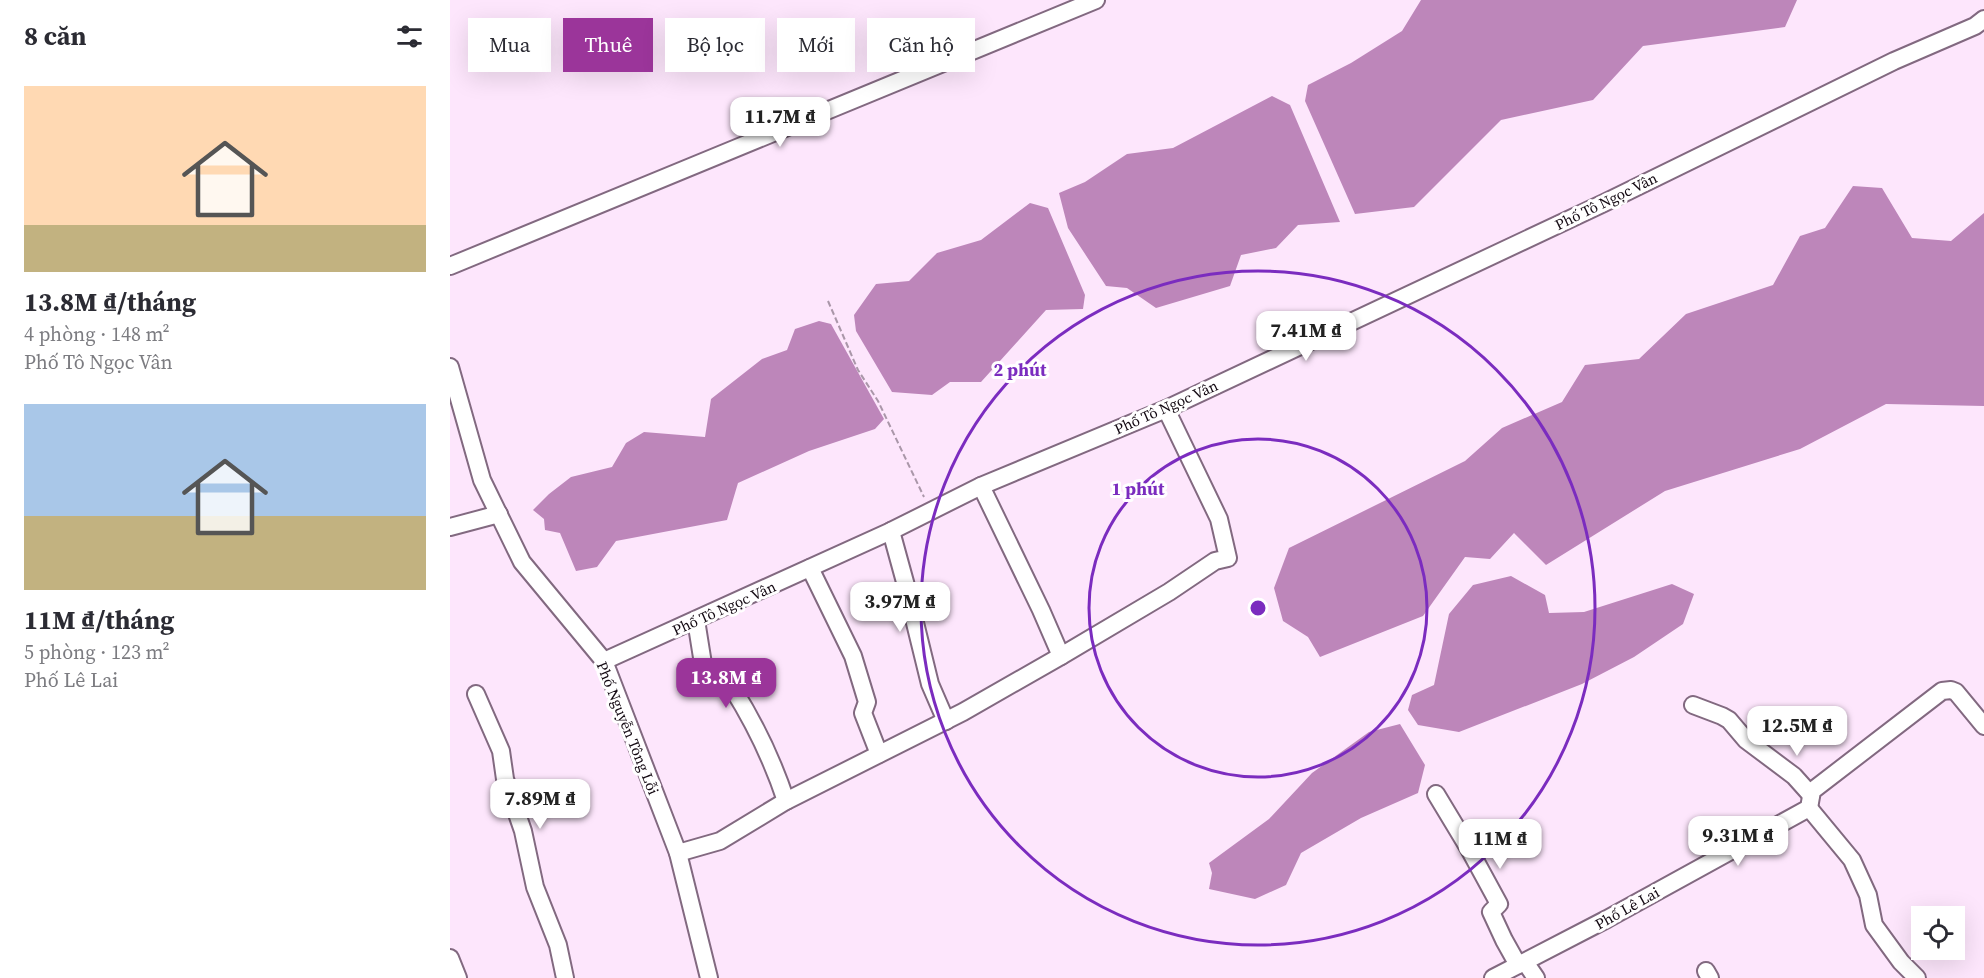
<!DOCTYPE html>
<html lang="vi">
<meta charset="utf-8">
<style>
:root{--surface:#fff;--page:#f7f7f7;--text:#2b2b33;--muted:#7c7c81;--accent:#9b359a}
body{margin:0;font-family:"Source Serif 4",serif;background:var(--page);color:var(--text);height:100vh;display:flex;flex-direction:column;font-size:22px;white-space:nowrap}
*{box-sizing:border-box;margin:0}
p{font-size:20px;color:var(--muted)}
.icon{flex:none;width:33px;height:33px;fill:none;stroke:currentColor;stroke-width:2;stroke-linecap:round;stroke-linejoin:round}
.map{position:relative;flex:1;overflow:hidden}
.sheet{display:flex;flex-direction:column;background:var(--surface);width:450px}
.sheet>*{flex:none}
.guide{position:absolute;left:18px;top:18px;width:570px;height:54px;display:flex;gap:12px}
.tools{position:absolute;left:1461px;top:906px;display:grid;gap:12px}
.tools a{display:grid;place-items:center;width:54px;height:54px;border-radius:0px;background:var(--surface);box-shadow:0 6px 24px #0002;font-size:30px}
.price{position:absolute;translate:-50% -51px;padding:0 14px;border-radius:12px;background:#fff;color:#222;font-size:20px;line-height:39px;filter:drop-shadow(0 2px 3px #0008)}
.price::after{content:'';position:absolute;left:50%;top:36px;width:18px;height:14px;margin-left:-9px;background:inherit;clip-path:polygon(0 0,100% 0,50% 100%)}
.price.selected{background:var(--accent);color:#fff}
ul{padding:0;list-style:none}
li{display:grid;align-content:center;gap:12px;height:318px;padding:0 24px}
li span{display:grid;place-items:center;height:186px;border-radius:0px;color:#555}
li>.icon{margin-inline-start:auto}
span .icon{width:108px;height:108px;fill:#fffc;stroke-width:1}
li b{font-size:26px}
h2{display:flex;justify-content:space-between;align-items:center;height:72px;padding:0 24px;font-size:26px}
.pill{padding:0 21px;border-radius:0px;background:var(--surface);box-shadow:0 6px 24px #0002;font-size:21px;line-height:54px}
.pill.selected{background:var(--accent);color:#fff}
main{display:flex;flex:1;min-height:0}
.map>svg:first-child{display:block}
.water{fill:#bd86ba}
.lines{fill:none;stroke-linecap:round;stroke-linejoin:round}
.minor-casing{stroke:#826980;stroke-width:20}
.path{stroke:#aa97a9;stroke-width:2;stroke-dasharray:6 3;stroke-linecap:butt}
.minor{stroke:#fff;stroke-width:16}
.ring{fill:none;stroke:#7b2cbf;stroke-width:3}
.labels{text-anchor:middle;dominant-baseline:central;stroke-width:6;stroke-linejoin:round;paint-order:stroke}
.street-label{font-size:15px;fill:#130912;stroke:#fff}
.centre{fill:#7b2cbf;stroke:#fff;stroke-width:3}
.ring-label{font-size:18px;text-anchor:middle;font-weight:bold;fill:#7b2cbf;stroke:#fff;stroke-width:6;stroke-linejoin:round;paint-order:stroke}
</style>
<main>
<section class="sheet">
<h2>8 căn<svg class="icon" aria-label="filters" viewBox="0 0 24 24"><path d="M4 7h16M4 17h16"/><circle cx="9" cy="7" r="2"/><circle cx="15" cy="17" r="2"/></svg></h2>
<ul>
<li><span style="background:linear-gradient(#ffd9b3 75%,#c2b280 0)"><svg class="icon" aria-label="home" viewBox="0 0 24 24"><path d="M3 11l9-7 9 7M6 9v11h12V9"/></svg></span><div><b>13.8M ₫/tháng</b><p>4 phòng · 148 m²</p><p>Phố Tô Ngọc Vân</p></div></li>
<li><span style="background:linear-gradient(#a9c7e8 60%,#c2b280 0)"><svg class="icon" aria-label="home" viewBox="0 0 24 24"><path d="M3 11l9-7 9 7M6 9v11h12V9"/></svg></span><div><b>11M ₫/tháng</b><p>5 phòng · 123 m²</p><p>Phố Lê Lai</p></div></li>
</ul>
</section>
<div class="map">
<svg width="1534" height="978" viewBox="0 0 1534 978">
<rect width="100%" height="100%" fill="#fde6fc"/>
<!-- water -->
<g class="water">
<path d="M971 0H1347L1335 27 1193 46 1143 100 1051 120 964 207 905 214 855 101 858 85 901 63 952 31Z"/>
<path d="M822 96 840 105 890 222 848 225 826 248 791 255 780 286 706 308 677 288 656 286 618 228 609 193 635 182 677 154 723 148Z"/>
<path d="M1403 186 1432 188 1462 238 1501 241 1534 213V406L1436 404 1350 449 1215 491 1096 565 1064 533 1040 559 1015 557 973 616 870 657 858 637 833 621 824 588 839 548 1015 461 1052 428 1112 402 1135 365 1189 359 1236 314 1323 285 1350 236 1375 228Z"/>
<path d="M580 203 598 208 635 295 633 309 596 310 531 382H500L482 395 442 392 406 331 404 315 426 284 459 281 487 253 531 240Z"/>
<path d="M369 321 381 324 434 419 425 429 359 451 288 483 277 520 166 541 147 567 126 571 110 533 95 530 94 519 83 510 99 494 121 477 162 467 176 443 194 432 255 437 261 399 312 359 337 350 345 329Z"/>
<path d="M1061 576 1095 595 1099 613 1134 612 1222 584 1244 594 1233 624 1184 657 1132 684 1009 732 968 725 958 710 962 695 984 685 999 614 1023 585Z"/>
<path d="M950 724 975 765 968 793 911 818 851 853 836 885 805 899 759 889 762 873 759 863 819 819 862 773 919 732Z"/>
</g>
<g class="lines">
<!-- minor casing -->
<g class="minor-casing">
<g id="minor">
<path d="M0 266 646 0"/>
<path d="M0 367 32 480 72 562 154 661 228 853 259 978"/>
<path d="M531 486 591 610 611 656"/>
<path d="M0 527 49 514"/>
<path d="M441 531 455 582 480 684 496 721"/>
<path d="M360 568 403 656 417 702 413 713 429 754"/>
<path d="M246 620 254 670 265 684 283 689C305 724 323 762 336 801"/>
<path d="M154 661 441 531 531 486 716 409 1154 203 1444 61 1525 26 1534 19"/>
<path d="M26 694 51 751 55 779 73 831 85 887 108 945 115 978"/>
<path d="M1243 705 1272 716 1279 720 1296 740 1344 776 1361 795"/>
<path d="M986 794 1018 847 1049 904 1041 912 1054 940 1068 965"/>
<path d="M1359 808 1402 860 1418 895 1424 925 1451 962 1467 978"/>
<path d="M228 853 270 841 336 801 513 712 611 656 719 592 765 561 778 558 769 519 716 409"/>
<path d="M0 958 8 978"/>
<path d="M1075 962 1086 978"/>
<path d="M1256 971 1260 978"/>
<path d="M1043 978 1157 919 1359 808 1362 791 1492 691 1501 690 1506 692 1534 726"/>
</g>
</g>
<!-- path -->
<path class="path" d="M378 301 408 370 428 401 474 497"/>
<!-- minor -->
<use href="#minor" class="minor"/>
</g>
<!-- distance rings -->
<g class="ring">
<circle cx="808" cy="608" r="169"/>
<circle cx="808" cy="608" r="337"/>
</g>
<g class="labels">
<!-- street labels -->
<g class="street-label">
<text transform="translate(1156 201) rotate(-26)">Phố Tô Ngọc Vân</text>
<text transform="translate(716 407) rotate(-24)">Phố Tô Ngọc Vân</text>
<text transform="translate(274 608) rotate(-24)">Phố Tô Ngọc Vân</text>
<text transform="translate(178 728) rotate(68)">Phố Nguyễn Tông Lỗi</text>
<text transform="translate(1177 908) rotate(-29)">Phố Lê Lai</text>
</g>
</g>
<circle cx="808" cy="608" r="9" class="centre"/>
<g class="ring-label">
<text x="570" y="376">2 phút</text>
<text x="688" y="495">1 phút</text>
</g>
</svg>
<div class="tools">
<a><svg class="icon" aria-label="locate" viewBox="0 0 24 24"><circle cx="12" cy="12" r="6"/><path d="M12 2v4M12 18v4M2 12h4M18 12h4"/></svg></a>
</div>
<b class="price" style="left:330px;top:148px">11.7M ₫</b>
<b class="price" style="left:856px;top:362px">7.41M ₫</b>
<b class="price" style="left:450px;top:633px">3.97M ₫</b>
<b class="price selected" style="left:276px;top:709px">13.8M ₫</b>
<b class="price" style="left:1347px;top:757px">12.5M ₫</b>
<b class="price" style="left:90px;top:830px">7.89M ₫</b>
<b class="price" style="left:1288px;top:867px">9.31M ₫</b>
<b class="price" style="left:1050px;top:870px">11M ₫</b>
<div class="guide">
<a class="pill">Mua</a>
<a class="pill selected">Thuê</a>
<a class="pill">Bộ lọc</a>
<a class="pill">Mới</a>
<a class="pill">Căn hộ</a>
</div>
</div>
</main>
